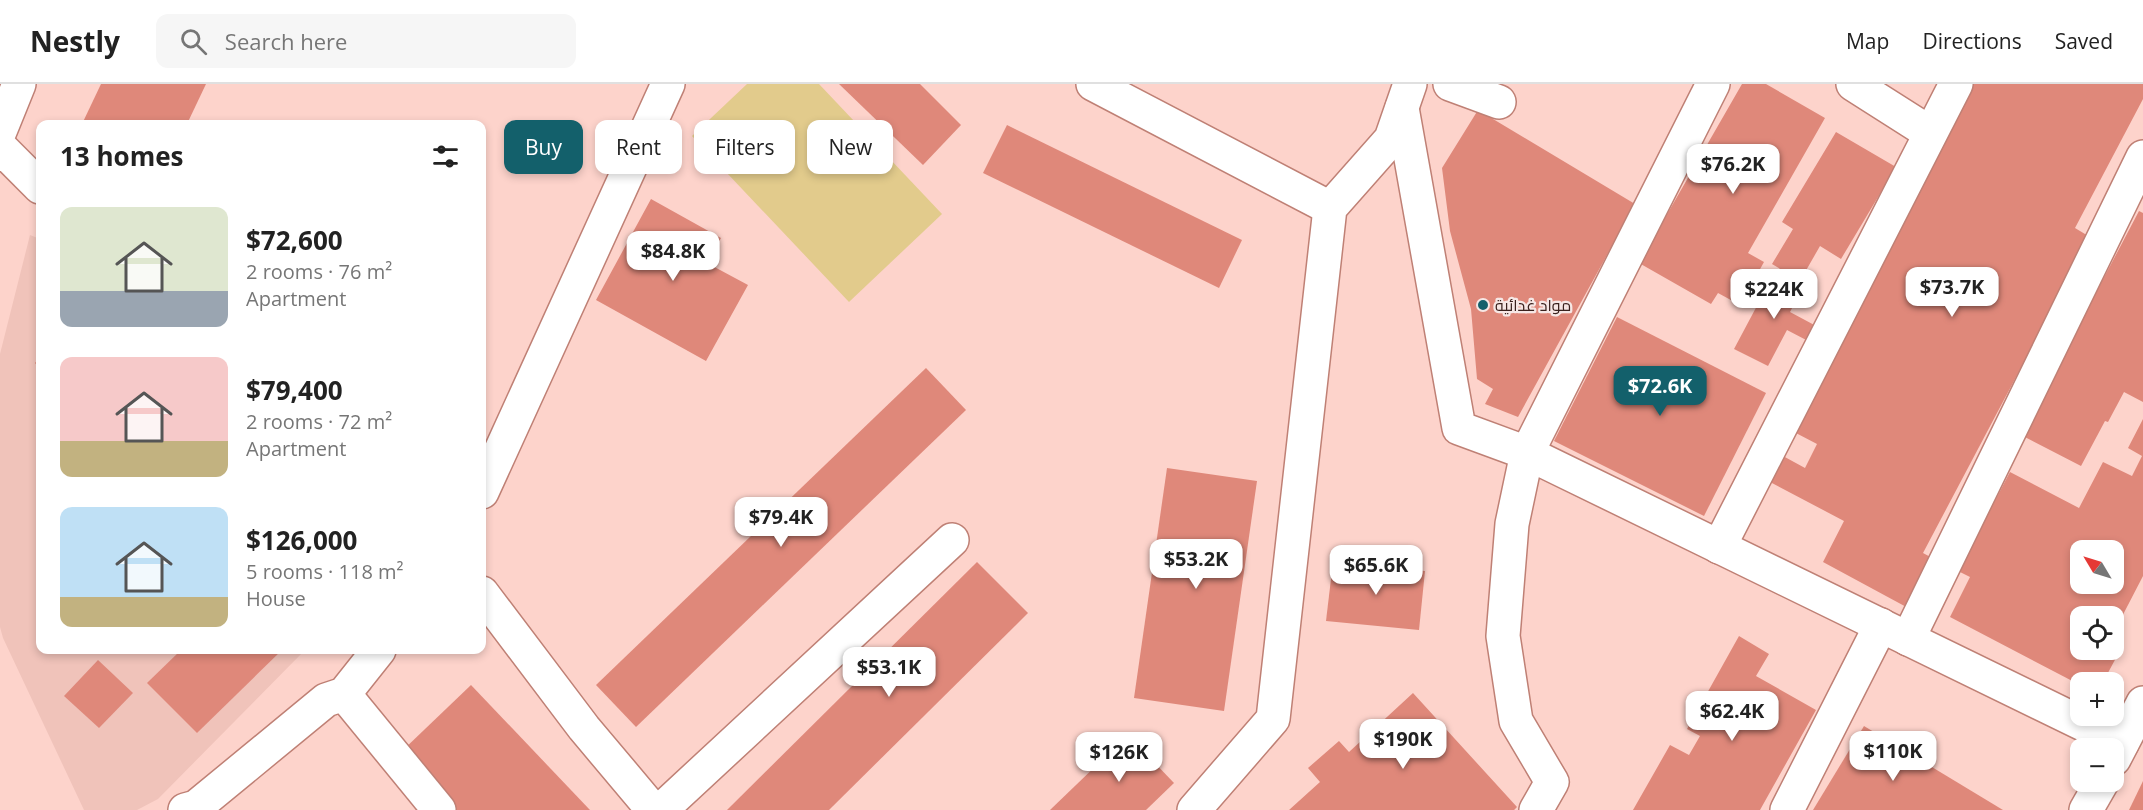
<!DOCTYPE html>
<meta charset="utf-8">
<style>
:root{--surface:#fff;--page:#f6f6f6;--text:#222;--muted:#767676;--line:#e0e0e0;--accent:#13606b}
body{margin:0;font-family:"Open Sans",Cairo,sans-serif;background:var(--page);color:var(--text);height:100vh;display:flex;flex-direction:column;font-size:22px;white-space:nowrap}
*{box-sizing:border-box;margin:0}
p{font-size:20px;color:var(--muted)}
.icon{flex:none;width:33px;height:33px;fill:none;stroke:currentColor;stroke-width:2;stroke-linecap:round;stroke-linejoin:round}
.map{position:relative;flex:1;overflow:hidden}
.panel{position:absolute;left:36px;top:36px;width:450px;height:534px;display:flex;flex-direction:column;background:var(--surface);border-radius:12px;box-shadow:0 3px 9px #0003}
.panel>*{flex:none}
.banner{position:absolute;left:504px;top:36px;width:570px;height:54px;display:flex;gap:12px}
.needle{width:39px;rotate:308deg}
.controls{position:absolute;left:2070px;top:456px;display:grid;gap:12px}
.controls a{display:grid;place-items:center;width:54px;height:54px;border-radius:12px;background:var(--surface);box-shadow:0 3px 9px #0003;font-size:30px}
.price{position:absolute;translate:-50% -51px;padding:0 14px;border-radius:12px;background:#fff;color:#222;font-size:20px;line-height:39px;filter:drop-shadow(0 2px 3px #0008)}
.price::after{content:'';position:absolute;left:50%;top:36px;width:18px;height:14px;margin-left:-9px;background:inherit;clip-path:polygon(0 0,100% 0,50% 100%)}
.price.selected{background:var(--accent);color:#fff}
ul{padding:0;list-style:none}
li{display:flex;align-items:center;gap:18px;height:150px;padding:0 24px}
li span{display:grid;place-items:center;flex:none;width:168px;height:120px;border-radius:12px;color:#555}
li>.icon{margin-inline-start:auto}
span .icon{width:72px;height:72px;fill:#fffc;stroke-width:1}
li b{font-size:26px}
h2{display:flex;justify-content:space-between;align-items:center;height:72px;padding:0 24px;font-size:26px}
.chip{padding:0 21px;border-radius:12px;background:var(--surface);box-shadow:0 3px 9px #0003;font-size:21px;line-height:54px}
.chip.selected{background:var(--accent);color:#fff}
header{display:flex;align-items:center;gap:36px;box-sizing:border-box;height:84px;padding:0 30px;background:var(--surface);border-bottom:2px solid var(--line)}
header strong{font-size:28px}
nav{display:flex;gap:33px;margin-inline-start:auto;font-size:21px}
.search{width:420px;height:54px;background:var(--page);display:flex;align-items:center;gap:15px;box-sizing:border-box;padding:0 21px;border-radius:12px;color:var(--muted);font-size:22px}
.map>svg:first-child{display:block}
.built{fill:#f0c3ba}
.green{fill:#e2cb8c}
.building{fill:#df887a;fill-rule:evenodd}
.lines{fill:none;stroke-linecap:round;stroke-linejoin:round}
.minor-casing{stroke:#bf8075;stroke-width:36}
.minor{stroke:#fff;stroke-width:33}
.poi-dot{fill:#13606b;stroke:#f6e7e5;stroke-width:2}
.labels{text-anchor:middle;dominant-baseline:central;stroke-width:4.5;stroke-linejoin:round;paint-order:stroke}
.poi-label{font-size:16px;fill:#3a211d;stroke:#f6e7e5;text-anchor:start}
</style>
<header>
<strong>Nestly</strong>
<div class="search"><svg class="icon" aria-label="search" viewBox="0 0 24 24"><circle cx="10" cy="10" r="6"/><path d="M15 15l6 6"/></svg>Search here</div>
<nav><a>Map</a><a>Directions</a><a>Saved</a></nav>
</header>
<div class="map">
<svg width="2143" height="726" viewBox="0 0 2143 726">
<rect width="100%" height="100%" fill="#fdd3cb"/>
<!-- built -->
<path class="built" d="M30 151 40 155V566H305L158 715 137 726H84L3 554 0 543V270Z"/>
<!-- green -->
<path class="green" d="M747 0H819L942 130 849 218 692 52Z"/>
<!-- building -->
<g class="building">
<path d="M101 0H206L187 40H82Z"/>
<path d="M839 0H920L961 41 923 81Z"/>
<path d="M1742 0H1766L1825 34 1748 169 1764 178 1740 221 1718 209 1711 220 1639 179Z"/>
<path d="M1964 0H2143V15L2075 144 2090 153 1923 469 1936 476 1910 525 1823 478 1844 437 1770 398 1783 372 1805 384 1817 360 1794 348Z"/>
<path d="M1478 26 1635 120 1518 333 1485 320 1493 305 1477 295 1471 225 1450 147 1442 84Z"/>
<path d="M1007 41 1242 156 1219 204 983 89Z"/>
<path d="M1836 48 1896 83 1841 175 1820 162 1800 197 1772 180 1793 145 1782 138Z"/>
<path d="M651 115 721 154 707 179 748 201 706 277 596 216Z"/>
<path d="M2139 127 2143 129V318L2124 308 2108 338 2105 337 2081 382 2021 351Z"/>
<path d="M1776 186 1804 201 1790 228 1818 243 1810 258 1787 246 1768 282 1734 265Z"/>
<path d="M1617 233 1766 309 1704 432 1554 357Z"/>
<path d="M40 273V285L35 279Z"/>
<path d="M926 284 966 326 636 643 596 601Z"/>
<path d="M2143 335V492L2114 548V532H2080V566H2114V555L2123 561 2103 598H2080V601L1950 533 1970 493 1958 487 2010 388 2079 424 2103 378 2132 392 2142 372 2128 364ZM2080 466H2114V500H2080Z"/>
<path d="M1167 384 1257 397 1224 627 1134 614Z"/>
<path d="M977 478 1028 529 829 726H727Z"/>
<path d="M1333 478 1425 487 1419 546 1326 537Z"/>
<path d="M1739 552 1769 570 1756 592 1816 626 1760 726H1633L1670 661 1689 671 1700 652 1687 645Z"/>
<path d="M181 566H282L197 649 147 599Z"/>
<path d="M98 576 133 609 99 644 64 612Z"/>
<path d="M471 601 590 726H457L401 668Z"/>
<path d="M1413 609 1517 723 1514 726H1289L1320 698 1308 684 1339 657 1349 668Z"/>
<path d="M1864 642 2003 726H1813Z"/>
<path d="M1128 651 1174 699 1146 726H1050Z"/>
<path d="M2143 697V726H2129Z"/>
</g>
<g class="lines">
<!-- minor casing -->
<g class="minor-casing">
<g id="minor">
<path d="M1093 0 1330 124"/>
<path d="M1450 0 1499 18"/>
<path d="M1853 0 1930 49"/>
<path d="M1402 24 1459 344 1527 369 1713 0"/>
<path d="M0 47 19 0"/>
<path d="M0 63 40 103"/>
<path d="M482 408 668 0"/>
<path d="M1719 463 1956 0"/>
<path d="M482 509 584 644 653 726"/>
<path d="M1908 555 2143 73"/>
<path d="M344 610 439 726"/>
<path d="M2114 675 2143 619"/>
<path d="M185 726 196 723 326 616 344 610 379 566"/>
<path d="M661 726 952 456"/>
<path d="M1194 726 1273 635 1330 124 1391 55 1410 0"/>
<path d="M1536 726 1552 698 1516 637 1503 552 1512 440 1527 369 2122 659"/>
<path d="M1787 726 1881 541"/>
<path d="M2086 726 2102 698"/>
</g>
</g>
<!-- minor -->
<use href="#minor" class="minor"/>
</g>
<!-- markers -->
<circle class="poi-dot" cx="1483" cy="221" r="6"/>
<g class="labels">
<!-- poi labels -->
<g class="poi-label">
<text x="1495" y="221">مواد غدائية</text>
</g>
</g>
</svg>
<div class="controls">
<a><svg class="needle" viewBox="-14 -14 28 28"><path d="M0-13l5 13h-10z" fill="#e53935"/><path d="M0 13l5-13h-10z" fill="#767676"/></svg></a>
<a><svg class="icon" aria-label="locate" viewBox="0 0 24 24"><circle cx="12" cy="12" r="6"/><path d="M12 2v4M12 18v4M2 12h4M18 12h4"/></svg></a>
<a>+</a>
<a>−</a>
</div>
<b class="price" style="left:1733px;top:111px">$76.2K</b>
<b class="price" style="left:673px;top:198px">$84.8K</b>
<b class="price" style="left:1952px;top:234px">$73.7K</b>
<b class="price" style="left:1774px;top:236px">$224K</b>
<b class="price selected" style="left:1660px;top:333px">$72.6K</b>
<b class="price" style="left:781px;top:464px">$79.4K</b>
<b class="price" style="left:1196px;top:506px">$53.2K</b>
<b class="price" style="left:1376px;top:512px">$65.6K</b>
<b class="price" style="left:889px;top:614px">$53.1K</b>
<b class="price" style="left:1732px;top:658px">$62.4K</b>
<b class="price" style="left:1403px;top:686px">$190K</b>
<b class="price" style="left:1893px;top:698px">$110K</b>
<b class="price" style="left:1119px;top:699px">$126K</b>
<div class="banner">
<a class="chip selected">Buy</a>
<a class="chip">Rent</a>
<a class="chip">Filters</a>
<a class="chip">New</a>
</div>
<section class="panel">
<h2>13 homes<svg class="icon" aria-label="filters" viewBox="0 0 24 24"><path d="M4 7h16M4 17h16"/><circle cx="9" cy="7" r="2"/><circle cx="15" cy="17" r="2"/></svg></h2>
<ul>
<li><span style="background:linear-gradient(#dfe7d0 70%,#9aa5b1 0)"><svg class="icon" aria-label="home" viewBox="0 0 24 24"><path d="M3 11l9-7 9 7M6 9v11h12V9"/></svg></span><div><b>$72,600</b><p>2 rooms · 76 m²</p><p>Apartment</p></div></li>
<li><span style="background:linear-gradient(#f6c9c9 70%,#c2b280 0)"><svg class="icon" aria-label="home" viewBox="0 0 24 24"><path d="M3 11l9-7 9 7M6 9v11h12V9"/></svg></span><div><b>$79,400</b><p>2 rooms · 72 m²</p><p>Apartment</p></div></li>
<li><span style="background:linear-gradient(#bfe0f5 75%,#c2b280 0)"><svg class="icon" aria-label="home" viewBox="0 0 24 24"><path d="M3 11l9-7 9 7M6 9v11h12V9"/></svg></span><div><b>$126,000</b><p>5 rooms · 118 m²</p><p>House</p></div></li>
</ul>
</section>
</div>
